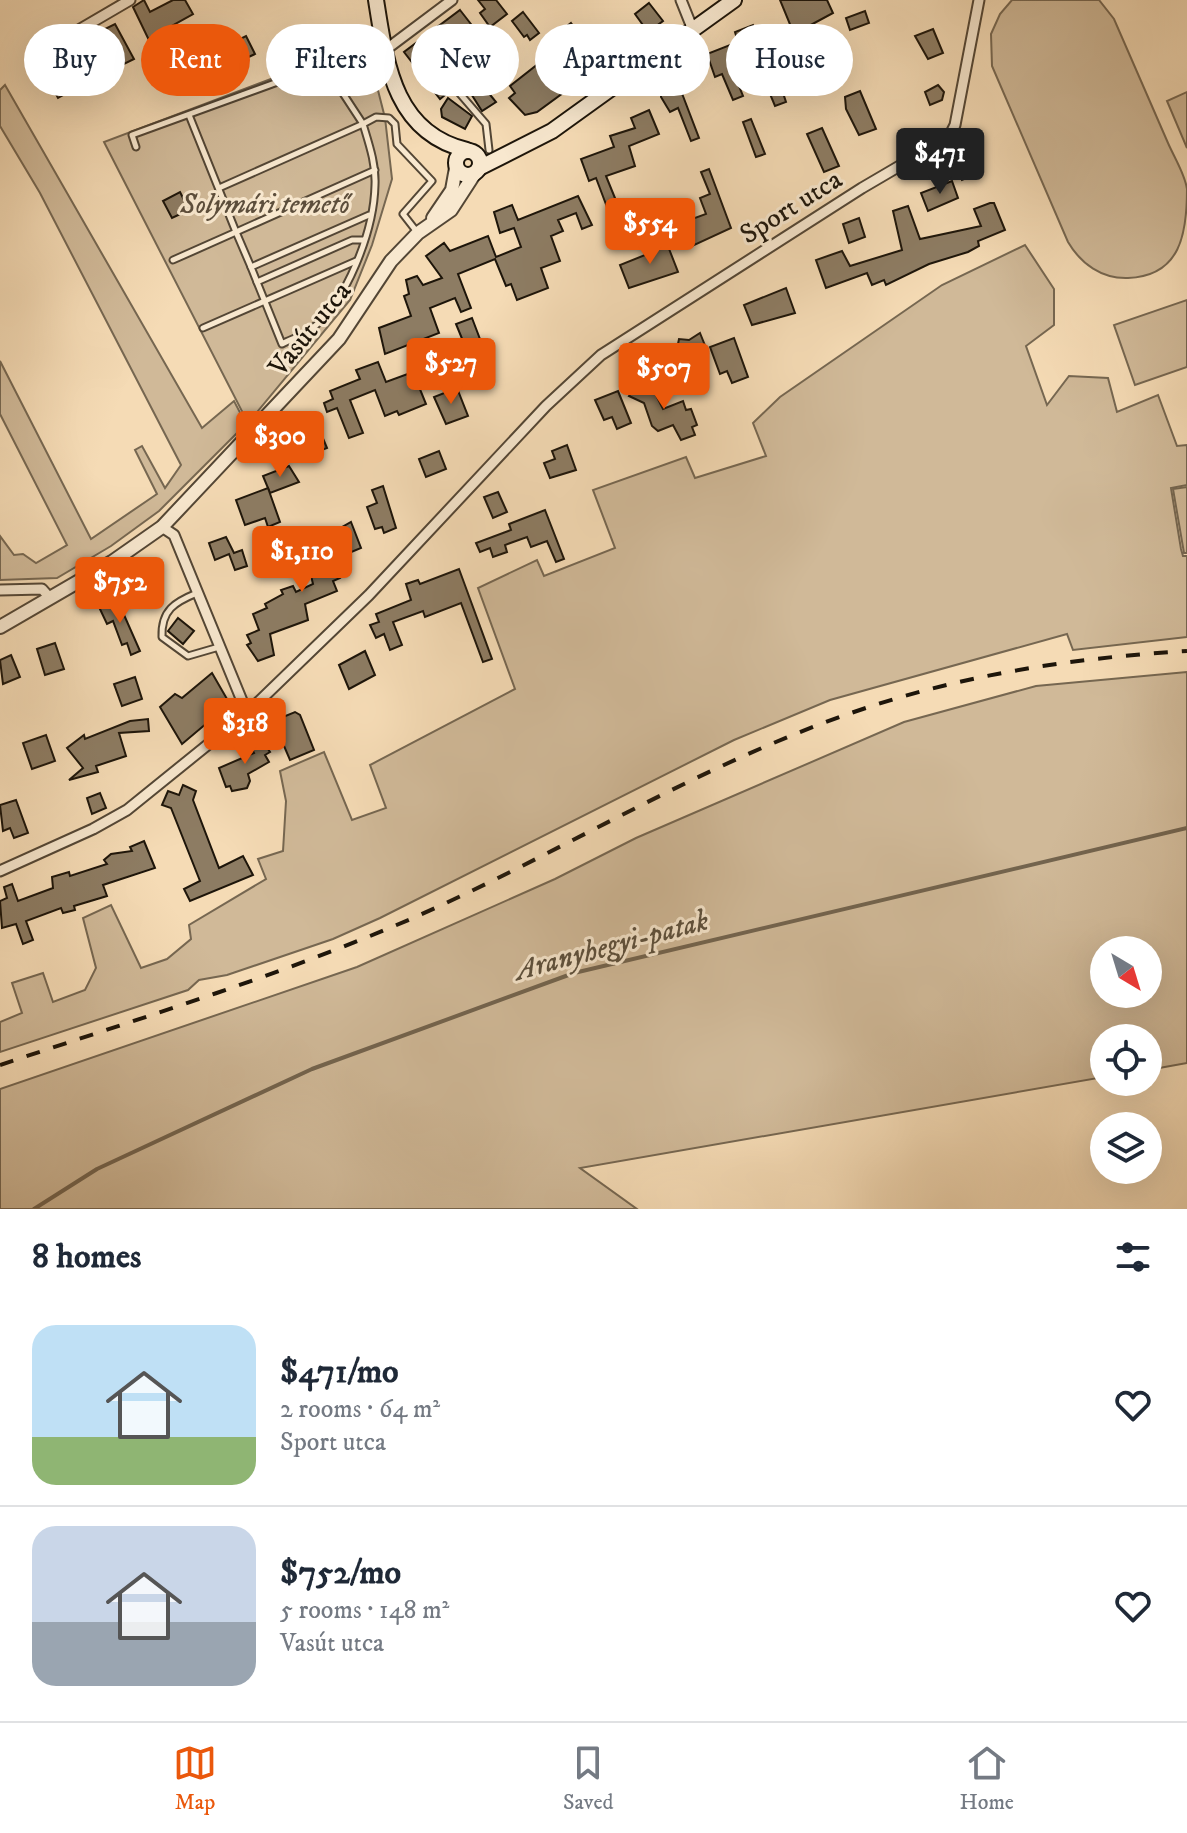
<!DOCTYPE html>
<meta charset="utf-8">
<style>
:root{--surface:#fff;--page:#f6f6f7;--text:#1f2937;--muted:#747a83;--line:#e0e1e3;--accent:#ea580c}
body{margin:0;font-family:"IM FELL DW Pica",serif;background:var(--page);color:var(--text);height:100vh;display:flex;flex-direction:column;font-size:30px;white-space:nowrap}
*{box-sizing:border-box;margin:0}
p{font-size:26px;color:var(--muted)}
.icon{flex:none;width:44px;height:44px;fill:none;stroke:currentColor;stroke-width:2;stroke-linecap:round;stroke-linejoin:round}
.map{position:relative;height:1209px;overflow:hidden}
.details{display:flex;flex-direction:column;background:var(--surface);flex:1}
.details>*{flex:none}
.guide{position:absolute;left:24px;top:24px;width:1140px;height:72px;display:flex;gap:16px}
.needle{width:52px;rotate:142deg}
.fabs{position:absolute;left:1090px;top:936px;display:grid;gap:16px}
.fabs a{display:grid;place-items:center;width:72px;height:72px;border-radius:50%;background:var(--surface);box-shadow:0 8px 32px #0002;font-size:40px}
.price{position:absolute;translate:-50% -68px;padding:0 18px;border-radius:8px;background:var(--accent);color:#fff;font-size:26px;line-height:52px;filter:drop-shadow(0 2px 4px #0008)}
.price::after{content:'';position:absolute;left:50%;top:48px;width:24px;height:18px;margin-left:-12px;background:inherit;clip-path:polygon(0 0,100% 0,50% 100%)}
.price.active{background:#222;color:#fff}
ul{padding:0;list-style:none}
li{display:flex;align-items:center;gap:24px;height:200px;padding:0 32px}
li+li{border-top:2px solid var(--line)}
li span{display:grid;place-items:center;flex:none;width:224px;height:160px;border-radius:24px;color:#555}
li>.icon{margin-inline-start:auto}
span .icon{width:96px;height:96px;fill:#fffc;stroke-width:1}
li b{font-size:34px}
h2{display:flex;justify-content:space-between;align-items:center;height:96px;padding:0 32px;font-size:34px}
.pill{padding:0 28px;border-radius:36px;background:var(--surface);box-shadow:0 8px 32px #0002;font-size:28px;line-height:72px}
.pill.active{background:var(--accent);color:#fff}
.tab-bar{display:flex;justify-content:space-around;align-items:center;height:112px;border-top:2px solid var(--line);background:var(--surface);font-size:22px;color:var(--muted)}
.tab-bar a{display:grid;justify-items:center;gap:4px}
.tab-bar .active{color:var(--accent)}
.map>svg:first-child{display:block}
.green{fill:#d0b998;stroke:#766751;stroke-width:2;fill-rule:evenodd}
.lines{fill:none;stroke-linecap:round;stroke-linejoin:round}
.stream{stroke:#73644e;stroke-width:4}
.building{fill:#8d7c63;stroke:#1d150a;stroke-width:2}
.service-casing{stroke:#534635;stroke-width:9}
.minor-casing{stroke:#534635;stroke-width:13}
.tertiary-casing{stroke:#534635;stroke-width:16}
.secondary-casing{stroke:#1d150a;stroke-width:18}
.service{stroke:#f8e8cf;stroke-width:5}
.minor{stroke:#f8e8cf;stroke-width:9}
.tertiary{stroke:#f8e8cf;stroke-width:12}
.secondary{stroke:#f8e8cf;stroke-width:14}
.rail{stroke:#1d150a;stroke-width:4;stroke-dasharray:14 14;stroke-linecap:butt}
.labels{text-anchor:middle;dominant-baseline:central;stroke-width:6;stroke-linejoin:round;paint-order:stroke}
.park-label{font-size:28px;font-style:italic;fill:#5c4e3c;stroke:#f8e8cf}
.street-label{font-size:28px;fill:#1d150a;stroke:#f8e8cf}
.water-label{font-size:30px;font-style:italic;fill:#5d503d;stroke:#f8e8cf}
</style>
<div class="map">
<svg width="1187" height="1209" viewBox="0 0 1187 1209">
<rect width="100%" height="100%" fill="#f5dbb5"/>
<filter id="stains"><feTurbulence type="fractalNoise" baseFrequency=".0025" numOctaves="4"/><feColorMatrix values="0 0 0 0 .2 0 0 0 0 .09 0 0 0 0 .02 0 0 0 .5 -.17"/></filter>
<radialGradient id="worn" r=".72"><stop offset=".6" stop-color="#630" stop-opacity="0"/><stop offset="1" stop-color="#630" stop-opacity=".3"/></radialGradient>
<!-- green -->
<g class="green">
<path d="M1012 0H1099L1114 19C1132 60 1150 102 1168 143 1174 157 1185 174 1187 189 1187 233 1181 276 1128 278 1102 279 1081 264 1068 242L992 66 991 34 1000 14Z"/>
<path d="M366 43 385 118 392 179 372 245 350 300 248 423 104 142Z"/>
<path d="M5 85 202 428 234 401 246 424 159 511 111 546 57 578 0 580V536L14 555 23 554 36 563 67 545 0 414V361L91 539 157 494 135 450 142 446 165 488 181 465 40 193 0 126V90Z"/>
<path d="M1187 92V148L1167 101Z"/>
<path d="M1025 245 1054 289V325L1026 346 1047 405 1069 376 1108 378 1117 412 1158 395 1177 446 1187 445V485L1171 488 1181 549 1183 556H1187V637L1073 650 1067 634 830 700 734 740 380 918 333 939 227 975 199 980 188 990 0 1052V1022L22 1013 12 983 43 973 53 1002 85 990 96 968 83 918 111 905 141 968 167 959 191 939 189 925 266 879 258 859 283 851 286 801 280 771 324 752 352 820 386 808 370 765 515 689 478 588 537 560 544 576 615 548 593 490 686 457 695 478 766 456 753 423 780 397 942 285Z"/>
<path d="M1187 300V367L1135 385 1114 325Z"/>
<path d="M1187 487V553H1184L1173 489Z"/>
<path d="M1187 672V1063L1148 1070V1038H1104V1077L580 1168 637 1209H0V1089L357 967 555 879 636 838 904 722 1036 686ZM1148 950V994H1104V950Z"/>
</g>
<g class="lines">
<!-- stream -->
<path class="stream" d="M34 1209 97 1169 312 1069 574 973 1187 828"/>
</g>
<!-- building -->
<g class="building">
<path d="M144 0 150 12 173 0H185L193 14 161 32 178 64 195 55 192 50 208 42 217 59 195 71 193 67 159 86 152 73 162 67 133 7Z"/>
<path d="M478 0H496L507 14 490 27 480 13 485 9Z"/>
<path d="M780 0H827L833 13 794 34Z"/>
<path d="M649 3 663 21 648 32 635 14Z"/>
<path d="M460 10 474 28 455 42 450 35 424 54 430 61 418 70 404 52Z"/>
<path d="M865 11 869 23 850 30 846 18Z"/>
<path d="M523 12 539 33 530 40 527 35 524 37 512 21Z"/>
<path d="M571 23 591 49 618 27 630 44 537 112 525 115 509 98 515 93 510 86 538 64 547 76 564 63 548 41Z"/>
<path d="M115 24 134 59 124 64 116 48 101 56 94 44 99 41 95 34Z"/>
<path d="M753 25 761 48 750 52 757 71 776 62 768 42 787 34 804 74 780 84 786 102 775 106 763 77 739 86 743 96 733 100 722 74 715 77 707 54 738 42 735 32Z"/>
<path d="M933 29 943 53 928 59 915 36Z"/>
<path d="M246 36 255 54 240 61 234 42Z"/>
<path d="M461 59 496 102 482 111 463 81 452 83 450 91 440 99 426 81Z"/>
<path d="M60 68 72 90 58 98 46 76Z"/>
<path d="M827 68 832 83 819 88 813 73Z"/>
<path d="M678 83 699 138 691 141 678 108 670 112 661 97V89Z"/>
<path d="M938 85 944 92 942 100 930 105 925 92Z"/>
<path d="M860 91 876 129 859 135 846 109 845 97Z"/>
<path d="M448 98 472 116 465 129 442 117 441 109Z"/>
<path d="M649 110 659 134 629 146 635 166 606 176 617 203 607 207 596 178 589 181 581 159 614 147 610 136 635 128 631 118Z"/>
<path d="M751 119 765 154 756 157 743 122Z"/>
<path d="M822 128 839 166 824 172 807 134Z"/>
<path d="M969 147 981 172 962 180 954 153Z"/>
<path d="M709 169 731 228 690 247 681 223 706 214 700 198 710 194 701 172Z"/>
<path d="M952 181 958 198 928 211 921 193Z"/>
<path d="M180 192 189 210 172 218 163 201Z"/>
<path d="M578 196 592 225 582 229 576 213 558 220 563 231 551 236 560 261 541 268 548 288 517 300 511 284 506 286 495 259 458 274 471 308 461 312 455 298 430 308 439 333 385 354 379 328 411 316 404 296 409 294 406 280 417 276 423 285 442 278 426 256 444 243 450 251 488 236 496 257 521 247 514 228 500 233 494 212 512 205 518 220Z"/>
<path d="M990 203H994L1005 230 978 241 979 246 968 252 929 264 886 285 884 280 872 285 867 273 826 288 816 260 842 251 850 266 902 250 893 211 908 206 920 239 981 226 974 209Z"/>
<path d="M859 218 865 237 849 243 843 224Z"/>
<path d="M666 241 678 272 629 288 620 265 650 253 648 248Z"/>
<path d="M786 288 795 313 752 325 744 305Z"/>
<path d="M472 318 486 355 453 368 445 375 442 369 436 372 431 363 459 348 458 343 463 341 456 324Z"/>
<path d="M700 333 708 353 696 365 685 360 678 344 679 339 689 340Z"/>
<path d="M734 338 748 377 732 383 727 371 720 374 710 347Z"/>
<path d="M378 362 386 382 413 372 426 404 399 415 397 411 385 416 375 390 350 400 363 433 349 438 337 408 327 412 324 403 333 399 330 391 360 379 356 370Z"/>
<path d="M645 373 663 409 683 401 686 410 691 409 697 425 692 427 695 435 681 440 673 425 658 431 652 426 644 403 629 396Z"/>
<path d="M457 388 468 416 446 424 434 397Z"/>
<path d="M618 391 631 423 617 429 612 417 604 420 595 400Z"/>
<path d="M319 429 327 448 309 455 301 436Z"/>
<path d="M567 445 576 470 550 478 544 463 555 459 552 451Z"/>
<path d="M439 451 446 469 426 477 419 459Z"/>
<path d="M289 466 299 482 270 493 263 476Z"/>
<path d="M383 486 396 528 384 533 382 527 375 529 367 507 377 503 372 490Z"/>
<path d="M268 488 280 522 268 527 265 518 245 525 236 500Z"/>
<path d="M498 492 507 512 493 518 484 497Z"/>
<path d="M545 510 564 559 556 562 547 541 531 547 527 537 505 545 507 552 493 557 490 548 480 552 476 543 511 530 509 524Z"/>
<path d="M351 522 361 548 332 560 340 578 333 581 337 591 305 604 308 620 270 634 274 655 258 661 247 645 251 643 247 635 259 630 253 614 267 608 265 604 283 594 281 590 293 586 296 592 313 584 308 563 316 560 313 553 334 544 330 534Z"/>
<path d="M226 537 234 553 242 550 247 566 235 570 229 554 215 560 209 543Z"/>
<path d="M459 569 492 659 483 662 461 603 425 617 423 611 393 622 402 645 390 650 384 634 376 638 370 625 379 622 376 614 411 600 406 584 418 580 420 584Z"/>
<path d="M135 576 145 596 131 601 123 581Z"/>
<path d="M117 599 140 651 131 655 127 643 122 645 113 621 107 624 99 607Z"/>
<path d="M178 618 194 631 183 644 168 631Z"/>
<path d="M55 643 64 669 45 675 37 649Z"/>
<path d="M365 651 375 675 349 689 339 665Z"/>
<path d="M11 655 20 677 3 684 0 660Z"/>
<path d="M212 673 227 699 222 703 226 707 182 744 160 707 175 694 182 698Z"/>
<path d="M135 677 142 699 122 706 114 684Z"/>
<path d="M295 712 300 715 314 750 290 760 275 725 278 719Z"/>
<path d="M148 719 149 731 119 733 126 756 96 766 98 772 69 780 83 768 67 748 84 735 85 739 130 721Z"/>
<path d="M255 730 270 752 265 755 269 762 248 774 250 781 247 788 232 791 230 786 226 787 219 768 254 753 250 745Z"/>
<path d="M46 735 55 761 32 769 23 743Z"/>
<path d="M183 785 196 791 193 800 219 868 243 856 253 875 190 901 184 889 200 881 171 808 162 805 168 791 179 795Z"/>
<path d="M100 793 106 808 92 814 87 798Z"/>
<path d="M16 800 28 833 14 838 10 828 3 831 0 805Z"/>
<path d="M144 841 155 868 103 885 107 896 74 906 75 910 63 913 61 908 26 921 33 940 23 944 16 924 2 928 0 901 7 898 4 887 12 884 18 901 53 888 52 877 69 872 70 876 107 864 104 860 111 854 132 851 130 847Z"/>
</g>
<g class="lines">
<!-- service casing -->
<g class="service-casing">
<g id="service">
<path d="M455 88 486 124 489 150"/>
<path d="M136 147 132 135 319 67 327 69 363 124 219 188"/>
<path d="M363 240H352L257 282 282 344C291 339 302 336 310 330 347 303 374 230 375 185 376 164 369 144 363 124L376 117 389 118 395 124 397 144 432 181 403 214 417 232"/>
<path d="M173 260 236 232 189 115"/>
<path d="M251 267 236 232 375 170"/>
<path d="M257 282 251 267 369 215"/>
<path d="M203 328 356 261"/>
<path d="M197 593C175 602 161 610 162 637L188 656 219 647"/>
</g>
</g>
<!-- minor casing -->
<g class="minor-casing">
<g id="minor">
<path d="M681 0 693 30"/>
<path d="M53 45 130 0"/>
<path d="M384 51 452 0"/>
<path d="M162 527 174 535 247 713"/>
<path d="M0 590 42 589 50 598"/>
<path d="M0 871 93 829 127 810 247 713 369 595 546 406 601 355 862 188 949 137 955 125 979 0"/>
</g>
</g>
<!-- tertiary casing -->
<g class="tertiary-casing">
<g id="tertiary">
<path d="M433 218 452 190 456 168"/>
<path d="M0 627 112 562 162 527 339 339 391 261 418 233 451 210 475 173"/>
</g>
</g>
<!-- secondary casing -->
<g class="secondary-casing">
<g id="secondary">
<path d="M376 0C386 63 394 133 467 150"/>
<circle cx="468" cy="163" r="12"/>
<path d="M479 168 552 131 734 0"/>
</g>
</g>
<!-- service -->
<use href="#service" class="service"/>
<!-- minor -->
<use href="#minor" class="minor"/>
<!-- tertiary -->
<use href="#tertiary" class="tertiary"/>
<!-- secondary -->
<use href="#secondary" class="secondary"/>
<!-- rail -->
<path class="rail" d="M0 1065C138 1019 279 976 413 918 560 853 698 766 851 713 960 675 1072 658 1187 651"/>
</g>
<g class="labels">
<!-- park labels -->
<g class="park-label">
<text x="265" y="204">Solymári temető</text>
</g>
<!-- street labels -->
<g class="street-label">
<text transform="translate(791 207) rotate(-32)">Sport utca</text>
<text transform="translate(310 329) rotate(-51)">Vasút utca</text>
</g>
<!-- water labels -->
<g class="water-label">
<text transform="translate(612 946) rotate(-15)">Aranyhegyi-patak</text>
</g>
</g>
<rect width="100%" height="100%" filter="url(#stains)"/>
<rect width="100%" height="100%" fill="url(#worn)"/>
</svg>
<div class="fabs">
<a><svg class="needle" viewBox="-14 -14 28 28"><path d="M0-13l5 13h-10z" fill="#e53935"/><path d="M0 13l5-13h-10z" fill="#747a83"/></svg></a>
<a><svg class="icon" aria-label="locate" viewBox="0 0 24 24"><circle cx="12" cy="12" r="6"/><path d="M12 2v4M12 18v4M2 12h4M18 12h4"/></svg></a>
<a><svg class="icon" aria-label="layers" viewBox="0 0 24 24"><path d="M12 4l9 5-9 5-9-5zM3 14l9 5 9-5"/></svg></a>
</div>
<b class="price active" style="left:940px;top:196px">$471</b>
<b class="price" style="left:650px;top:266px">$554</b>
<b class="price" style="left:451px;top:406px">$527</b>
<b class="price" style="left:664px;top:411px">$507</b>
<b class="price" style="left:280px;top:479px">$300</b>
<b class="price" style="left:302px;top:594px">$1,110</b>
<b class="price" style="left:120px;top:625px">$752</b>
<b class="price" style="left:245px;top:766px">$318</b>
<div class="guide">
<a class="pill">Buy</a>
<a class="pill active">Rent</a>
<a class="pill">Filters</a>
<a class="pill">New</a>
<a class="pill">Apartment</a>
<a class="pill">House</a>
</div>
</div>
<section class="details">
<h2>8 homes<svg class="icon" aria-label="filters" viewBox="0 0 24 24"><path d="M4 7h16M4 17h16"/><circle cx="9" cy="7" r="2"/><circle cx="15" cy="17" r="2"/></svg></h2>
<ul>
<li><span style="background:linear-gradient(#bfe0f5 70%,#8fb573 0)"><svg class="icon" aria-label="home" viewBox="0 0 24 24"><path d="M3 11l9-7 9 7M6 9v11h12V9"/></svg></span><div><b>$471/mo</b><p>2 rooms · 64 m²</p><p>Sport utca</p></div><svg class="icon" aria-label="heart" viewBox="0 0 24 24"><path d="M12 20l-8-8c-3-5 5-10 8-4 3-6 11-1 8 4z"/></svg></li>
<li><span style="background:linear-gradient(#c9d6e8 60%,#9aa5b1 0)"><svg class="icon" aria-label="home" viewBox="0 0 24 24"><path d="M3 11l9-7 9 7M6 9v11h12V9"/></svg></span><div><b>$752/mo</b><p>5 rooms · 148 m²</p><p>Vasút utca</p></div><svg class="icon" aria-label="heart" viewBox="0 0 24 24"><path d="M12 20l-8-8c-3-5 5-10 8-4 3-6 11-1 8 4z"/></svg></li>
</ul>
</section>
<nav class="tab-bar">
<a class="active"><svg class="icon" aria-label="map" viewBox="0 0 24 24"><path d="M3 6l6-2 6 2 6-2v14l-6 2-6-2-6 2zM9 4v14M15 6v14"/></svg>Map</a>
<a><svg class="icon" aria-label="saved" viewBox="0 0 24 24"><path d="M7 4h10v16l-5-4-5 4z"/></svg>Saved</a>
<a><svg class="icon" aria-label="home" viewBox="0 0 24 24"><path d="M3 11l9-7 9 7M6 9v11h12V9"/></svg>Home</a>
</nav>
